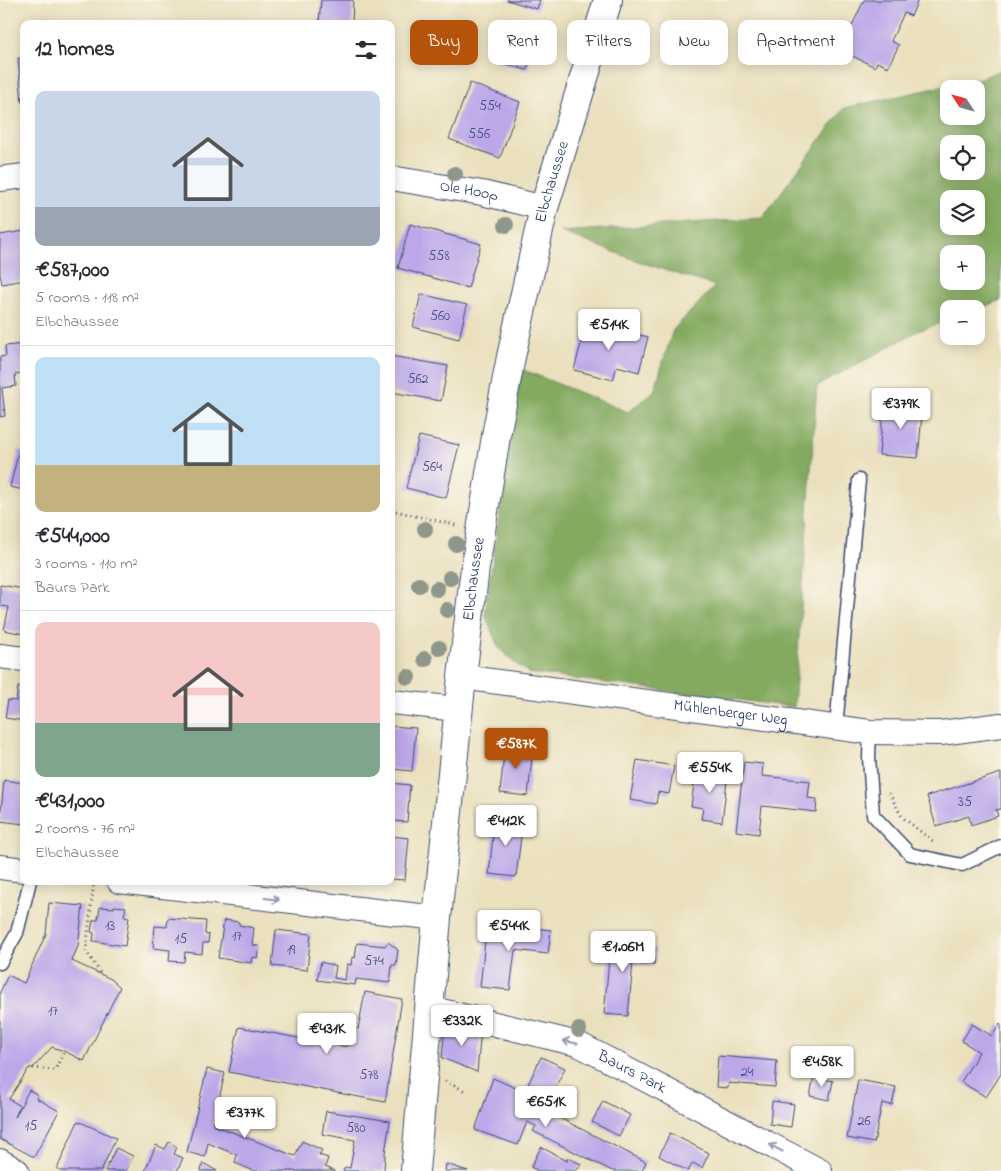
<!DOCTYPE html>
<meta charset="utf-8">
<style>
:root{--surface:#fff;--page:#f7f7f7;--text:#2b2b33;--muted:#7c7c81;--line:#e1e1e2;--accent:#b45309}
body{margin:0;font-family:"Indie Flower",sans-serif;background:var(--page);color:var(--text);height:100vh;display:flex;flex-direction:column;font-size:19px;white-space:nowrap}
*{box-sizing:border-box;margin:0}
p{font-size:16px;color:var(--muted)}
.icon{flex:none;width:28px;height:28px;fill:none;stroke:currentColor;stroke-width:2;stroke-linecap:round;stroke-linejoin:round}
.map{position:relative;flex:1;overflow:hidden}
.panel{position:absolute;left:20px;top:20px;width:375px;height:865px;display:flex;flex-direction:column;background:var(--surface);border-radius:10px;box-shadow:0 2px 12px #0003}
.panel>*{flex:none}
.guide{position:absolute;left:410px;top:20px;width:475px;height:45px;display:flex;gap:10px}
.needle{width:32px;rotate:306deg}
.tools{position:absolute;left:940px;top:80px;display:grid;gap:10px}
.tools a{display:grid;place-items:center;width:45px;height:45px;border-radius:10px;background:var(--surface);box-shadow:0 2px 12px #0003;font-size:25px}
.price{position:absolute;translate:-50% -42px;padding:0 11px;border-radius:5px;background:#fff;color:#222;font-size:16px;line-height:32px;filter:drop-shadow(0 1px 2px #0008)}
.price::after{content:'';position:absolute;left:50%;top:30px;width:15px;height:11px;margin-left:-8px;background:inherit;clip-path:polygon(0 0,100% 0,50% 100%)}
.price.active{background:var(--accent);color:#fff}
ul{padding:0;list-style:none}
li{display:grid;align-content:center;gap:10px;height:265px;padding:0 15px}
li+li{border-top:1px solid var(--line)}
li span{display:grid;place-items:center;height:155px;border-radius:10px;color:#555}
li>.icon{margin-inline-start:auto}
span .icon{width:90px;height:90px;fill:#fffc;stroke-width:1}
li b{font-size:21px}
h2{display:flex;justify-content:space-between;align-items:center;height:60px;padding:0 15px;font-size:21px}
.chip{padding:0 18px;border-radius:10px;background:var(--surface);box-shadow:0 2px 12px #0003;font-size:18px;line-height:45px}
.chip.active{background:var(--accent);color:#fff}
.map>svg:first-child{display:block}
.forest{fill:#84aa60;stroke:#506c5f;fill-rule:evenodd}
.building{fill:#bca8e9}
.lines{fill:none;stroke-linecap:round;stroke-linejoin:round}
.lane-casing{stroke:#3a4a6c;stroke-width:15}
.street-casing{stroke:#3a4a6c;stroke-width:26}
.secondary-casing{stroke:#3a4a6c;stroke-width:30}
.path{stroke:#3a4a6c;stroke-width:3;stroke-dasharray:1 4;stroke-linecap:butt}
.lane{stroke:#fff;stroke-width:12}
.street{stroke:#fff;stroke-width:24}
.secondary{stroke:#fff;stroke-width:28}
.tree{fill:#8f978b}
.oneway{stroke:#8d97ae}
.labels{text-anchor:middle;dominant-baseline:central;stroke-width:4;stroke-linejoin:round;paint-order:stroke}
.number-label{font-size:14px;fill:#434d81}
.street-label{font-size:16px;fill:#1b2f5e;stroke:#fbf7ec}
</style>
<div class="map">
<svg width="1001" height="1171" viewBox="0 0 1001 1171">
<rect width="100%" height="100%" fill="#fbf7ec"/>
<filter id="ink" filterUnits="userSpaceOnUse"><feTurbulence type="fractalNoise" baseFrequency=".02" numOctaves="2"/><feDisplacementMap in="SourceGraphic" scale="10" xChannelSelector="R" yChannelSelector="G"/><feConvolveMatrix kernelMatrix="1 2 1 2 8 2 1 2 1" color-interpolation-filters="sRGB"/></filter>
<filter id="wash" filterUnits="userSpaceOnUse"><feTurbulence type="fractalNoise" baseFrequency=".0096" numOctaves="4" result="noise"/><feDisplacementMap in="SourceGraphic" scale="20" xChannelSelector="R" yChannelSelector="G"/><feGaussianBlur stdDeviation="1.12" result="paint"/><feColorMatrix in="noise" values="0 0 0 0 0 0 0 0 0 0 0 0 0 0 0 0 0 1.4 0 .05"/><feComposite in="paint" operator="in"/></filter>
<g filter="url(#wash)">
<rect width="100%" height="100%" fill="#eae0bd"/>
<!-- forest -->
<path class="forest" d="M1001 70V300L976 310 949 309V320L918 331 817 386 794 707 529 673 513 662 498 647 485 614 521 369 628 412 654 391 673 330 715 286 643 263 561 232 762 218 844 108 981 78ZM949 89H976V116H949ZM949 144H976V171H949ZM949 199H976V226H949ZM949 254H976V281H949Z"/>
<g id="blocks">
<!-- building -->
<g class="building">
<path d="M321 0H353L352 24 319 22Z"/>
<path d="M507 0H540L537 9Z"/>
<path d="M864 0H918L911 16 904 13 891 41 899 45 888 67 877 62 875 67 848 54 850 51 836 44 843 27 850 30Z"/>
<path d="M503 25 537 36 527 70 492 60Z"/>
<path d="M18 58H24V102L22 103Z"/>
<path d="M470 83 520 102 500 158 449 139Z"/>
<path d="M410 224 481 244 468 288 398 268Z"/>
<path d="M24 231V280L2 284 0 274V235Z"/>
<path d="M421 294 467 305 459 339 413 327Z"/>
<path d="M587 321 648 337 639 372 617 366 613 380 574 370Z"/>
<path d="M24 344V373L15 374 16 386 2 388 5 416 0 417V357L6 356 5 346Z"/>
<path d="M391 356 448 366 441 401 391 392Z"/>
<path d="M884 401 923 404 918 458 879 455Z"/>
<path d="M419 436 459 445 446 498 406 488Z"/>
<path d="M19 450 24 452V490L10 487Z"/>
<path d="M0 585 24 589V634L4 630 9 607 0 606Z"/>
<path d="M18 687 24 688V721L5 718 8 700 16 701Z"/>
<path d="M391 726 416 728 412 771 391 769Z"/>
<path d="M505 744 533 747 528 796 500 793Z"/>
<path d="M637 760 674 766 669 794 658 792 656 804 630 800Z"/>
<path d="M744 762 763 764 762 776 810 781 808 798 817 799 816 812 762 806 759 834 736 831Z"/>
<path d="M696 769 728 773 722 822 701 819 703 808 691 806Z"/>
<path d="M1001 773V809L996 810 998 816 971 825 969 816 936 826 927 796Z"/>
<path d="M4 780 24 783V824L0 821Z"/>
<path d="M391 783 410 785 407 822 391 821Z"/>
<path d="M495 817 523 821 516 877 489 874Z"/>
<path d="M391 836 409 838 405 880 391 879Z"/>
<path d="M49 903 83 906 78 946 72 961 111 979 120 987 84 1061 64 1051 52 1047 33 1068H29L9 1099 20 1106 15 1117 29 1090 38 1095 36 1098 59 1111 34 1157 0 1139V992L8 975 24 983 46 934Z"/>
<path d="M114 906 126 907 124 916 129 917 125 946 93 941 94 933 91 932 93 920H98L100 907 114 908Z"/>
<path d="M168 918 206 921 205 934 209 935 208 943H203L202 954 185 952 184 962 169 961 170 950 153 948 155 926 167 927Z"/>
<path d="M224 920 239 922V925L254 928 252 945 259 946 257 958 252 957 251 963 218 958Z"/>
<path d="M487 923 551 930 548 954 515 950 510 990 480 987Z"/>
<path d="M276 930 311 934 307 970 272 966Z"/>
<path d="M611 937 634 939V946L655 948 654 965 633 963 628 1016 604 1014Z"/>
<path d="M388 942 398 950 396 965H392L390 983 356 979 355 985 317 980 321 962 336 966 334 978 345 980 347 964 351 965 352 957 355 958 357 943 385 946Z"/>
<path d="M365 992 402 999 385 1102 229 1072 239 1027 347 1047 352 1027 358 1029Z"/>
<path d="M972 1024 992 1036 1000 1024 1001 1025V1074L986 1097 961 1082 979 1052 962 1041Z"/>
<path d="M445 1027 481 1030 477 1072 442 1058Z"/>
<path d="M718 1056 777 1061 775 1087 729 1083 728 1088 716 1087Z"/>
<path d="M541 1057 565 1068 549 1100 526 1089Z"/>
<path d="M207 1069 225 1073 213 1125 295 1156 302 1141 322 1150 319 1155 328 1158 325 1167 335 1171H254L235 1163 237 1155 208 1143 205 1157 187 1152Z"/>
<path d="M814 1077 833 1081 829 1100 810 1096Z"/>
<path d="M493 1078 547 1102 544 1110 646 1162 642 1171H612L533 1131 536 1126 527 1122 518 1145 475 1130Z"/>
<path d="M858 1080 896 1087 892 1105 882 1103 874 1143 847 1138Z"/>
<path d="M603 1101 630 1115 619 1136 592 1122Z"/>
<path d="M772 1101 794 1104 791 1127 770 1124Z"/>
<path d="M326 1111 390 1121 385 1153 384 1171H343L345 1167 350 1168 355 1140 322 1134Z"/>
<path d="M78 1121 116 1138 101 1171H60L57 1169Z"/>
<path d="M670 1133 709 1153 702 1168 693 1163 688 1171 659 1156Z"/>
<path d="M169 1142 177 1147 174 1154 183 1158 177 1171H145L156 1145 165 1149Z"/>
<path d="M541 1147 567 1161 568 1158 581 1164 578 1169 574 1171H538L531 1167Z"/>
<path d="M116 1148 133 1156 126 1171H105Z"/>
<path d="M203 1163 217 1171H201Z"/>
<path d="M446 1164 468 1171H445Z"/>
</g>
</g>
</g>
<g filter="url(#ink)">
<use href="#blocks" fill-opacity="0" stroke="#3a4a6c" stroke-width="1"/>
<g class="lines">
<!-- lane casing -->
<g class="lane-casing">
<g id="lane">
<path d="M836 727 859 480"/>
<path d="M870 732 869 757 873 815 910 854 962 865 1001 846"/>
<path d="M0 963 17 933 30 881"/>
</g>
</g>
<!-- street casing -->
<g class="street-casing">
<g id="street">
<path id="s1" d="M391 178 482 193 544 208"/>
<path d="M0 179 24 176"/>
<path d="M0 656 24 659"/>
<path id="s2" d="M462 677 870 732 941 733 1001 725"/>
<path d="M391 702 458 709"/>
<path d="M0 867 24 870"/>
<path d="M119 881 437 918"/>
<path id="s3" d="M429 1008 578 1044 820 1171"/>
<path d="M0 1161 17 1171"/>
</g>
</g>
<!-- secondary casing -->
<g class="secondary-casing">
<g id="secondary">
<path id="s4" d="M415 1171 437 918 462 677 475 568 497 430 511 357 544 208 608 0"/>
</g>
</g>
<!-- path -->
<g class="path">
<path d="M391 510 459 526"/>
<path d="M889 793 902 817 933 841"/>
<path d="M94 881 86 951 101 974"/>
<path d="M33 1068 55 1070 64 1051"/>
<path d="M445 1081 467 1092"/>
</g>
<!-- lane -->
<use href="#lane" class="lane"/>
<!-- street -->
<use href="#street" class="street"/>
<!-- secondary -->
<use href="#secondary" class="secondary"/>
</g>
<!-- trees -->
<g class="tree">
<circle cx="455" cy="174" r="8"/>
<circle cx="506" cy="225" r="8"/>
<circle cx="425" cy="529" r="8"/>
<circle cx="456" cy="544" r="8"/>
<circle cx="450" cy="578" r="8"/>
<circle cx="419" cy="585" r="8"/>
<circle cx="437" cy="589" r="8"/>
<circle cx="447" cy="610" r="8"/>
<circle cx="439" cy="648" r="8"/>
<circle cx="425" cy="659" r="8"/>
<circle cx="408" cy="677" r="8"/>
<circle cx="579" cy="1030" r="8"/>
</g>
<!-- one-way arrows -->
<defs><path id="oneway-shaft" d="M-6 0H5M1.5-3L5.5 0L1.5 3" fill="none" stroke-width="1.6" stroke-linecap="round" stroke-linejoin="round" transform="scale(1.25)"/></defs>
<g class="oneway">
<use href="#oneway-shaft" transform="translate(272 899) rotate(7)"/>
<use href="#oneway-shaft" transform="translate(570 1042) rotate(-166)"/>
<use href="#oneway-shaft" transform="translate(776 1148) rotate(-152)"/>
</g>
</g>
<g class="labels">
<!-- number labels -->
<g class="number-label">
<text x="490" y="106">554</text>
<text x="479" y="134">556</text>
<text x="439" y="256">558</text>
<text x="440" y="316">560</text>
<text x="418" y="379">562</text>
<text x="432" y="467">564</text>
<text x="965" y="802">35</text>
<text x="110" y="926">13</text>
<text x="237" y="936">17</text>
<text x="181" y="939">15</text>
<text x="291" y="950">19</text>
<text x="374" y="961">574</text>
<text x="53" y="1011">17</text>
<text x="747" y="1072">24</text>
<text x="369" y="1075">578</text>
<text x="864" y="1121">26</text>
<text x="31" y="1126">15</text>
<text x="356" y="1128">580</text>
</g>
<!-- street labels -->
<g class="street-label">
<text stroke="none"><textPath href="#s4" startOffset="1000">Elbchaussee</textPath></text>
<text stroke="none"><textPath href="#s1" startOffset="79">Ole Hoop</textPath></text>
<text stroke="none"><textPath href="#s4" startOffset="595">Elbchaussee</textPath></text>
<text stroke="none"><textPath href="#s2" startOffset="271">Mühlenberger Weg</textPath></text>
<text stroke="none"><textPath href="#s3" startOffset="214">Baurs Park</textPath></text>
</g>
</g>
</svg>
<div class="tools">
<a><svg class="needle" viewBox="-14 -14 28 28"><path d="M0-13l5 13h-10z" fill="#e53935"/><path d="M0 13l5-13h-10z" fill="#7c7c81"/></svg></a>
<a><svg class="icon" aria-label="locate" viewBox="0 0 24 24"><circle cx="12" cy="12" r="6"/><path d="M12 2v4M12 18v4M2 12h4M18 12h4"/></svg></a>
<a><svg class="icon" aria-label="layers" viewBox="0 0 24 24"><path d="M12 4l9 5-9 5-9-5zM3 14l9 5 9-5"/></svg></a>
<a>+</a>
<a>−</a>
</div>
<b class="price" style="left:609px;top:351px">€514K</b>
<b class="price" style="left:901px;top:430px">€379K</b>
<b class="price active" style="left:516px;top:770px">€587K</b>
<b class="price" style="left:710px;top:794px">€554K</b>
<b class="price" style="left:506px;top:847px">€412K</b>
<b class="price" style="left:509px;top:952px">€544K</b>
<b class="price" style="left:623px;top:973px">€1.06M</b>
<b class="price" style="left:462px;top:1047px">€332K</b>
<b class="price" style="left:327px;top:1055px">€431K</b>
<b class="price" style="left:822px;top:1088px">€458K</b>
<b class="price" style="left:546px;top:1128px">€651K</b>
<b class="price" style="left:245px;top:1139px">€377K</b>
<div class="guide">
<a class="chip active">Buy</a>
<a class="chip">Rent</a>
<a class="chip">Filters</a>
<a class="chip">New</a>
<a class="chip">Apartment</a>
</div>
<section class="panel">
<h2>12 homes<svg class="icon" aria-label="filters" viewBox="0 0 24 24"><path d="M4 7h16M4 17h16"/><circle cx="9" cy="7" r="2"/><circle cx="15" cy="17" r="2"/></svg></h2>
<ul>
<li><span style="background:linear-gradient(#c9d6e8 75%,#9aa5b1 0)"><svg class="icon" aria-label="home" viewBox="0 0 24 24"><path d="M3 11l9-7 9 7M6 9v11h12V9"/></svg></span><div><b>€587,000</b><p>5 rooms · 118 m²</p><p>Elbchaussee</p></div></li>
<li><span style="background:linear-gradient(#bfe0f5 70%,#c2b280 0)"><svg class="icon" aria-label="home" viewBox="0 0 24 24"><path d="M3 11l9-7 9 7M6 9v11h12V9"/></svg></span><div><b>€544,000</b><p>3 rooms · 110 m²</p><p>Baurs Park</p></div></li>
<li><span style="background:linear-gradient(#f6c9c9 65%,#7fa58c 0)"><svg class="icon" aria-label="home" viewBox="0 0 24 24"><path d="M3 11l9-7 9 7M6 9v11h12V9"/></svg></span><div><b>€431,000</b><p>2 rooms · 76 m²</p><p>Elbchaussee</p></div></li>
</ul>
</section>
</div>
